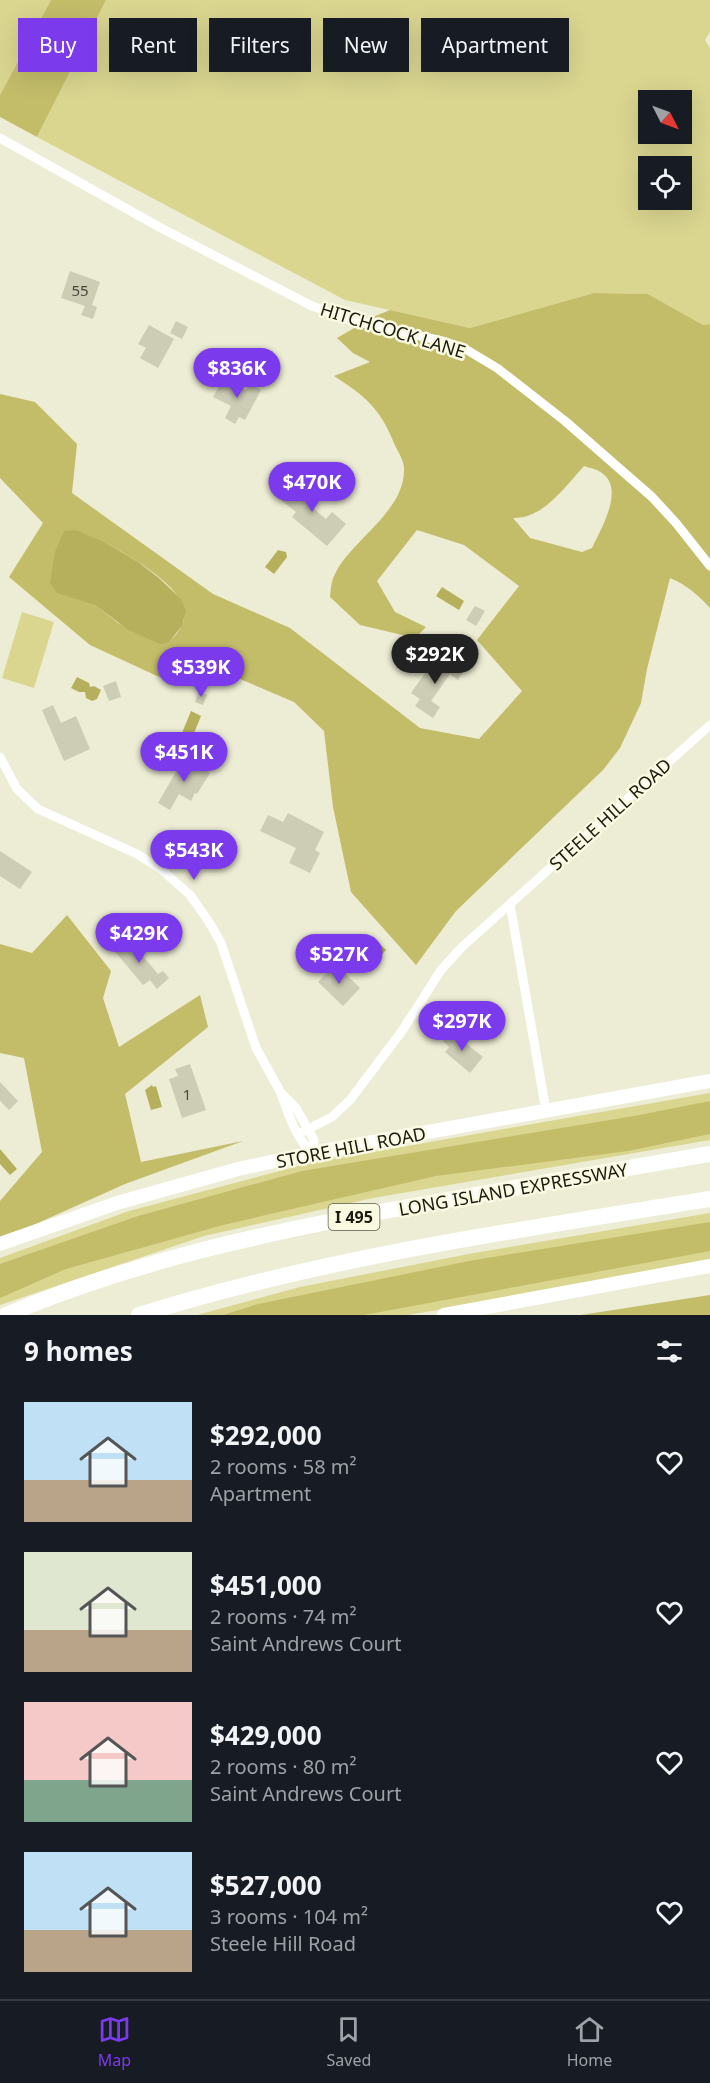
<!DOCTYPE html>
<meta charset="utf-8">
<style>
:root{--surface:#171b24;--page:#20242c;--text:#f1f3f6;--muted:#9ea1a6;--line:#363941;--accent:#7c3aed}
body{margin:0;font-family:"Noto Sans",sans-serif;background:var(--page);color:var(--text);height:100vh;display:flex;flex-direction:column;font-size:22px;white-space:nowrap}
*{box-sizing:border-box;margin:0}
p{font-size:20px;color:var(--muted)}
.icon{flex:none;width:33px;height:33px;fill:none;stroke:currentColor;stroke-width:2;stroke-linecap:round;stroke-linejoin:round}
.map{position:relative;height:1315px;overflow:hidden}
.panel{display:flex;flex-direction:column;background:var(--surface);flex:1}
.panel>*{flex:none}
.hud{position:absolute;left:18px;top:18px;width:675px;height:54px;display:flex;gap:12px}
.needle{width:39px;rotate:132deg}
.fabs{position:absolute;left:638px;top:90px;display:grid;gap:12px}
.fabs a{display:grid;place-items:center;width:54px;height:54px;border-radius:0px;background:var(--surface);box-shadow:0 6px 24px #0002;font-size:30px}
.price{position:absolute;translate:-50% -51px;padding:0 14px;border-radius:21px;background:var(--accent);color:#fff;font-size:20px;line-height:39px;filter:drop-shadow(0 2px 3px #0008)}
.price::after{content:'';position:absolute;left:50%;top:36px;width:18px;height:14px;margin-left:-9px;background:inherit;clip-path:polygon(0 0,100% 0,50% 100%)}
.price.selected{background:#222;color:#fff}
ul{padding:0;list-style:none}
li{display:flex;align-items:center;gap:18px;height:150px;padding:0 24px}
li span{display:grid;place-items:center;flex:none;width:168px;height:120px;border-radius:0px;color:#555}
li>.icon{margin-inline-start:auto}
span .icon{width:72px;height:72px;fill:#fffc;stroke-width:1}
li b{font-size:26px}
h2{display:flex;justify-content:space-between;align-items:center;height:72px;padding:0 24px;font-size:26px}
.chip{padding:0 21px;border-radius:0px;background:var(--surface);box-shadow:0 6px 24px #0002;font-size:21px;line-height:54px}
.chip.selected{background:var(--accent);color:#fff}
.tab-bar{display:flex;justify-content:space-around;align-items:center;height:84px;border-top:2px solid var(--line);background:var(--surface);font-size:16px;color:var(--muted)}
.tab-bar a{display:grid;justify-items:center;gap:3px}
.tab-bar .selected{color:var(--accent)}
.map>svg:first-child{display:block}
.green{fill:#dad690;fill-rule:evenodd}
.forest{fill:#c3bd6a;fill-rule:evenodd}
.water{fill:#b6b05d}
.building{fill:#cdccb5}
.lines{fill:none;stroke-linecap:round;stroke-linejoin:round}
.street{stroke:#fff;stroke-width:9}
.secondary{stroke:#fff;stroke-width:14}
.highway{stroke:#fff;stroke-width:16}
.labels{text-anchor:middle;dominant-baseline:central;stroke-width:5;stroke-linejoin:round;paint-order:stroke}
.number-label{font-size:15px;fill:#48473b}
.shield{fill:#faf9e1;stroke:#5e5e50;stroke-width:1.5}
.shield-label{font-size:16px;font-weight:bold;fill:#1b1b12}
.street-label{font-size:18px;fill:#1b1b12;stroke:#faf9e1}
</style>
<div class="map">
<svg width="710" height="1315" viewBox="0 0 710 1315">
<rect width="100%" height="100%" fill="#edecd4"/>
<!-- green -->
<g class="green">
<path d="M0 0H51L0 95Z"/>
<path d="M106 0H710V32L705 40 710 48V324L703 325 648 294 594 293 470 328 345 300 37 137ZM648 100H681V134H648ZM648 166H681V200H648Z"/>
<path d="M22 612 54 622 34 688 2 678Z"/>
<path d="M710 1093V1140L373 1198 204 1236 0 1305V1258L129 1211 310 1163Z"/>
<path d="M710 1213V1263L408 1315H197L300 1287 474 1253Z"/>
</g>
<!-- forest -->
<g class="forest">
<path d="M51 0H106L37 137 0 117V95Z"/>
<path d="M594 293 648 294 703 325 710 324V608C698 595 687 585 670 578L647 669 641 703 620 748 603 770 456 911 416 965 351 892 333 807 324 731 294 702 212 667 170 682 90 645 9 577 43 523 0 478V394L35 402 77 444 72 493 213 594 290 628 420 728 479 739 522 691 477 640 519 586 464 545 417 530 377 581 395 612 426 627 415 638 360 625 330 597C331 589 331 581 335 574 351 540 406 511 404 468 404 460 397 450 394 443 380 408 365 396 334 376L370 362 353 353 337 338 373 317 390 310 470 328ZM584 466C590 468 597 469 602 473 625 489 601 529 592 548L582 552 530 538 513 518C543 519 565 487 584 466ZM106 543C129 557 201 593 181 627 176 636 170 642 161 645L118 623 95 605Z"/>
<path d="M67 915 111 971 103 998 119 1047 200 995 208 1027 125 1094 141 1162 243 1141 125 1184 0 1240V1201L42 1152 24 1058 0 1053V944L32 953Z"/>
<path d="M710 1101V1134L628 1151 436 1176 223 1225 66 1269 0 1298V1264L138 1216 302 1171 634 1116Z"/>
<path d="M710 1222V1251L364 1315H223L258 1304 474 1260Z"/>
<path d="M710 1295V1315H581Z"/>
</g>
<!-- water -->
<g class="water">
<path d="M76 530 106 543 138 562 159 578 181 599 186 611 182 626 169 642 161 645 127 629 95 605 57 593 50 583 55 552 64 531Z"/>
<path d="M278 550 286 552 287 557 274 574 265 567Z"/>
<path d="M442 587 464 601 459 610 436 596Z"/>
<path d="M77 677 89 683 90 687 94 686 101 690 97 699 92 701 86 698 85 692H79L71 688Z"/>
<path d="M191 711 201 716 192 738 182 733Z"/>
<path d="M376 940 386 950 367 970 356 960Z"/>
<path d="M152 1085 153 1087 156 1086 162 1107 151 1110 145 1090Z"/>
<path d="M0 1149 17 1169 10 1175 0 1164Z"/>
</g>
<!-- building -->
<g class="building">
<path d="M70 271 100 282 92 305 97 307 93 319 81 315 85 306 61 298Z"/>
<path d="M176 321 188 327 182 339 170 333Z"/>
<path d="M149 325 174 339 158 368 140 358 146 348 138 344Z"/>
<path d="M224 378 246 390 250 384 261 390 245 420 239 417 235 424 225 418 231 406 213 397Z"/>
<path d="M301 477 318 490 307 503 326 519 332 512 346 524 327 546 292 517 296 512 281 500Z"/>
<path d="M475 606 485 611 476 626 466 620Z"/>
<path d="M447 657 465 669 458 680 450 674 431 701 440 707 433 718 415 706 420 699 411 693 430 666 437 671Z"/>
<path d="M116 681 121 697 109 701 103 686Z"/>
<path d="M199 691 207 695 203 705 195 702Z"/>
<path d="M53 705 61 723 76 716 90 749 64 761 42 710Z"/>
<path d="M184 758 210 773 197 794 195 793 191 801 179 794 170 810 158 803Z"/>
<path d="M288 813 324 832 315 850 320 853 310 873 289 863 296 848 260 831 268 815 283 822Z"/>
<path d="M0 851 32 872 20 889 0 876Z"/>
<path d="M126 936 158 974 163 971 169 978 157 989 150 980 143 985 112 948Z"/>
<path d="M335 964 360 988 343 1006 318 982Z"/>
<path d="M451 1031 483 1057 470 1073 445 1052 449 1047 443 1041Z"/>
<path d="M190 1064 206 1110 182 1118 169 1079 178 1076 175 1069Z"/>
<path d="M0 1082 18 1101 9 1110 0 1101Z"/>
</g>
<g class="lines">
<!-- street -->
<g class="street">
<path d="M0 138 161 228 312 306 351 320 446 342 467 350 497 368 565 421 652 497 676 523 710 566"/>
<path d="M0 757 17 789 38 809 137 854 162 870 190 895 209 922 221 943 256 1048 281 1093"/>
<path d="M510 904 546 1111"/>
<path d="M281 1093 296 1108 314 1140 312 1153C296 1138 288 1114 281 1093Z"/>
<path d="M298 1134 332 1117 350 1100 402 1031 441 970 462 947 710 725"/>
</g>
<!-- secondary -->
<g class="secondary">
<path d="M0 1244 117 1203 238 1169 312 1153 710 1081"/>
<path d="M444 1315 710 1266"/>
</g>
<!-- highway -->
<g class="highway">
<path d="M6 1315C131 1262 264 1233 396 1209 501 1190 605 1172 710 1154"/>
<path d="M139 1315C325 1257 518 1230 710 1199"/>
</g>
</g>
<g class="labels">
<!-- number labels -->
<g class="number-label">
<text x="80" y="290">55</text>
<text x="187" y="1094">1</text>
</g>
<!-- shield labels -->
<rect class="shield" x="328.5" y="1204" width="51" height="26" rx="4.5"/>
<g class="shield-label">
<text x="354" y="1217">I 495</text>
</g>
<!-- street labels -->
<g class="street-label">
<text transform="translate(393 330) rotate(17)">HITCHCOCK LANE</text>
<text transform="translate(610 814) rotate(-42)">STEELE HILL ROAD</text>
<text transform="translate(351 1147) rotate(-11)">STORE HILL ROAD</text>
<text transform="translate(513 1189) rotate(-10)">LONG ISLAND EXPRESSWAY</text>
</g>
</g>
</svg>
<div class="fabs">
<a><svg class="needle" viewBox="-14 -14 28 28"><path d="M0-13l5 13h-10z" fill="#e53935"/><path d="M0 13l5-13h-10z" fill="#9ea1a6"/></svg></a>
<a><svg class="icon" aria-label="locate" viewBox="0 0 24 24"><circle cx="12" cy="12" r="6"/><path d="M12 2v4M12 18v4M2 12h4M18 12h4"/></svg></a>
</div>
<b class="price" style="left:237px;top:399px">$836K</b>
<b class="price" style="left:312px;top:513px">$470K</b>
<b class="price selected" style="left:435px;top:685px">$292K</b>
<b class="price" style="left:201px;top:698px">$539K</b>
<b class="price" style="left:184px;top:783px">$451K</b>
<b class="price" style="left:194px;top:881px">$543K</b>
<b class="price" style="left:139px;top:964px">$429K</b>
<b class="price" style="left:339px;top:985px">$527K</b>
<b class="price" style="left:462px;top:1052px">$297K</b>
<div class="hud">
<a class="chip selected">Buy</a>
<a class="chip">Rent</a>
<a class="chip">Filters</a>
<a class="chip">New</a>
<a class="chip">Apartment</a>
</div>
</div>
<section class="panel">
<h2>9 homes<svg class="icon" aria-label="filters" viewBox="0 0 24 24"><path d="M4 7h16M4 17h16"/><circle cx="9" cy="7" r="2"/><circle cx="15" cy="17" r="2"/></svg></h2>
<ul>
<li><span style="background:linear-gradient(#bfe0f5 65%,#b9a48a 0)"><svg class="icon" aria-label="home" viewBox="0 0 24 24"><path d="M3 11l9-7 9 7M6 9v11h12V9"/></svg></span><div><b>$292,000</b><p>2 rooms · 58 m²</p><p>Apartment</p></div><svg class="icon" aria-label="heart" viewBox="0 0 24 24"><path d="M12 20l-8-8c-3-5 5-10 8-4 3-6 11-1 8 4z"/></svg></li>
<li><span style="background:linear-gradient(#dfe7d0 65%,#b9a48a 0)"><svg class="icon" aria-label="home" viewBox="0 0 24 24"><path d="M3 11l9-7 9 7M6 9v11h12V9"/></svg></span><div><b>$451,000</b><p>2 rooms · 74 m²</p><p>Saint Andrews Court</p></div><svg class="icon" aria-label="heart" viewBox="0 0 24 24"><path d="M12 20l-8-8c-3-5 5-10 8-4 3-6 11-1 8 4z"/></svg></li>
<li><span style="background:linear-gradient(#f6c9c9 65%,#7fa58c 0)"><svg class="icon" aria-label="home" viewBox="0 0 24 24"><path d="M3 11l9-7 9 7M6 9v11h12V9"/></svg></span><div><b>$429,000</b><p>2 rooms · 80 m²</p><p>Saint Andrews Court</p></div><svg class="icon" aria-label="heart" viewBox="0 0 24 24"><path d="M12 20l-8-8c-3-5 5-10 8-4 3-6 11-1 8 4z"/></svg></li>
<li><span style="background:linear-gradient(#bfe0f5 65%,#b9a48a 0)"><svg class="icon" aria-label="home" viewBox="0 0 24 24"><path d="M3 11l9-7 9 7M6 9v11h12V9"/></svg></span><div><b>$527,000</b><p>3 rooms · 104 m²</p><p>Steele Hill Road</p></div><svg class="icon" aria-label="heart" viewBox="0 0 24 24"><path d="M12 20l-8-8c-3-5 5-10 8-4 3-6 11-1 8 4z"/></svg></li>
</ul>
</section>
<nav class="tab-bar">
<a class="selected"><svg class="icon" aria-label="map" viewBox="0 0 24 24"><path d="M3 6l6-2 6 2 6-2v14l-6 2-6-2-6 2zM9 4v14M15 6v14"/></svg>Map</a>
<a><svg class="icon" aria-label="saved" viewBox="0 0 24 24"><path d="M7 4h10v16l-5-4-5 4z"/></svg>Saved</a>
<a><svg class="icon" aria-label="home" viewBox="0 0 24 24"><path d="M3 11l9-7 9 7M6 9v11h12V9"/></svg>Home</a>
</nav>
